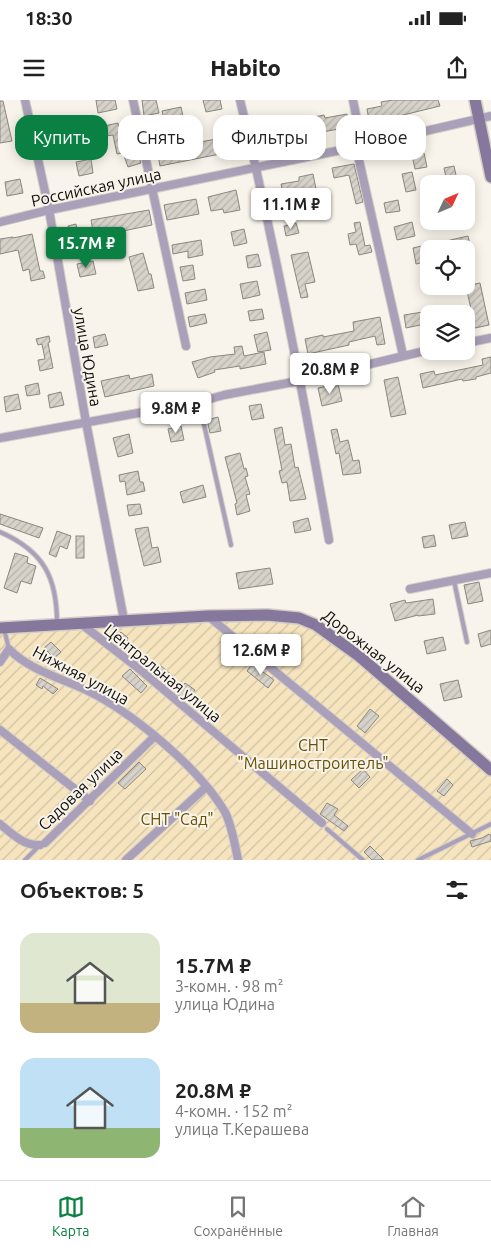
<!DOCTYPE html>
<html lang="ru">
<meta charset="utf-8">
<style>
:root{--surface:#fff;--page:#f2f2f2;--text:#222;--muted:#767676;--line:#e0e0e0;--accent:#0b8043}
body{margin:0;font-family:Ubuntu,sans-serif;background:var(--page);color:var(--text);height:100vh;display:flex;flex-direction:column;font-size:19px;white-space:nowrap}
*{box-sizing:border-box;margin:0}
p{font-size:16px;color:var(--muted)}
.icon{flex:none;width:28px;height:28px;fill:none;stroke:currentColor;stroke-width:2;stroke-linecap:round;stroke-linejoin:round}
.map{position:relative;height:760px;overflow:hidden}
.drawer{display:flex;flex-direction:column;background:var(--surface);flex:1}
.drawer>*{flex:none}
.top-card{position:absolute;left:15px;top:15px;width:461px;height:45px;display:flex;gap:10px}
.needle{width:32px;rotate:46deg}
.fabs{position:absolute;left:420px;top:75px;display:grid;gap:10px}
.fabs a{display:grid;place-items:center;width:55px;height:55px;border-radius:10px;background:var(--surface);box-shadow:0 2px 12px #0003;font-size:25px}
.price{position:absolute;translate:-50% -42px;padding:0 11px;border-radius:5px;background:#fff;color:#222;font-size:16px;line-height:32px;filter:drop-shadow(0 1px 2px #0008)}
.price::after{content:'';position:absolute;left:50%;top:30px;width:15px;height:11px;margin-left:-8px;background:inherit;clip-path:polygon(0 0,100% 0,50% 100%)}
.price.current{background:var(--accent);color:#fff}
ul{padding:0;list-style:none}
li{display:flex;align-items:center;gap:15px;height:125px;padding:0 20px}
li span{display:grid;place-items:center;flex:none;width:140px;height:100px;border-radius:15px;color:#555}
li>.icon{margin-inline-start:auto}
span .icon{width:60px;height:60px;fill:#fffc;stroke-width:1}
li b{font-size:21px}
h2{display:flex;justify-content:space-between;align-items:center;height:60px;padding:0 20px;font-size:21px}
.tag{padding:0 18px;border-radius:15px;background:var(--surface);box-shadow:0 2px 12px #0003;font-size:18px;line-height:45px}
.tag.current{background:var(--accent);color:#fff}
.status{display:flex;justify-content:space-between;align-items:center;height:35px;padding:0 25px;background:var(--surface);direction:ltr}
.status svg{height:14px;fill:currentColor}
header{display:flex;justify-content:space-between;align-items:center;height:65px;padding:0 20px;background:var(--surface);font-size:22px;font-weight:800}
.menu{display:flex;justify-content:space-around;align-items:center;height:70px;border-top:1px solid var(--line);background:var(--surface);font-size:14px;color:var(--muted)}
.menu a{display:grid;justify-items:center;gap:2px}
.menu .current{color:var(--accent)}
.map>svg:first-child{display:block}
.garden{fill:url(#garden-furrows)}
.building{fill:url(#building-hatch);stroke:#8a877f}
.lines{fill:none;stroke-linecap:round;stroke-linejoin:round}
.lane-casing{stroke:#d3cfc7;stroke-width:6}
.street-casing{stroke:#d3cfc7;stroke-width:10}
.secondary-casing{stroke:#d3cfc7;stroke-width:14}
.lane{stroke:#aaa0b9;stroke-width:4}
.street{stroke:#aaa0b9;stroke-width:8}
.secondary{stroke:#86789c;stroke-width:11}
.labels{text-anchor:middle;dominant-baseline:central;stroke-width:4;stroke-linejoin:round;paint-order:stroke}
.street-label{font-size:16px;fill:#0f0d0a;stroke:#f8f4eb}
.park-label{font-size:16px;fill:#6a5102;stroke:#f8f4eb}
</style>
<div class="status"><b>18:30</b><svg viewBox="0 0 49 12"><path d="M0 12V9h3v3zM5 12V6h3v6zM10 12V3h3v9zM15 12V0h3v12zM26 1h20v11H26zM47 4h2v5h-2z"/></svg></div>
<header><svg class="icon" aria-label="menu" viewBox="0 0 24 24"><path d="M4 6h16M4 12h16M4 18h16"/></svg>Habito<svg class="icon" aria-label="share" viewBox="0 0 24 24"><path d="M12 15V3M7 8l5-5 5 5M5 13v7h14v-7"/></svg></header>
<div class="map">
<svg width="491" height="760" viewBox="0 0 491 760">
<defs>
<pattern id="garden-furrows" width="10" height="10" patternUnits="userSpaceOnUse" patternTransform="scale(1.25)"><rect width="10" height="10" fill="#f5e4be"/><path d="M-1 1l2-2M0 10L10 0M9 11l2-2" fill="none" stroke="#d1c2a2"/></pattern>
<pattern id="building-hatch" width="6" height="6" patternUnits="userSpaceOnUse" patternTransform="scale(1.25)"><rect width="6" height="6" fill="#d7d3ca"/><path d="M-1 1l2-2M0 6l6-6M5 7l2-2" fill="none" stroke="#b7b4ac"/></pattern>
</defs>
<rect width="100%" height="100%" fill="#f8f4eb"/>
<!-- garden -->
<path class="garden" d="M208 516 309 521 491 670V760H0V528Z"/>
<!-- building -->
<g class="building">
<path d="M96 0H115L117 9 98 13Z"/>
<path d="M142 0H156L159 13 144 16Z"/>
<path d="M203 0H220L222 9 206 12Z"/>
<path d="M393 0H438L440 6 399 16 400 18 378 22V24L370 26 367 9 382 6 381 2Z"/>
<path d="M0 1H3L12 41 0 43Z"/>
<path d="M181 7 186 30 167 34 162 11Z"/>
<path d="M347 14 349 27 317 33 314 17 324 15 325 18Z"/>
<path d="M303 20 306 34 284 39 285 41 270 44 267 28Z"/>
<path d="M118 23 122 43 129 41 132 57 138 55 141 63 128 67 123 53 117 54 113 35 106 36 104 26Z"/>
<path d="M60 26 63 38 50 40 47 29Z"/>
<path d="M234 36 238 57 231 58 230 52 160 66 158 55 178 50 177 46Z"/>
<path d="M424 53 427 67 415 69 412 55Z"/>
<path d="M91 59 93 73 79 76 76 62Z"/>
<path d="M354 64 363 102 356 104 349 75 334 78 332 68Z"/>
<path d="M454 66 457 80 447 82 444 68Z"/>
<path d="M412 72 416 90 406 92 402 74Z"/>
<path d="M313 74 316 89 284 97 281 84 299 81V77Z"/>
<path d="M20 79 23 93 7 96 5 82Z"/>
<path d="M236 90 240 110 224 113 223 109 211 111 208 97Z"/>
<path d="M196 99 199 114 167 120 164 105Z"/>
<path d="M398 100 400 111 386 113 384 103Z"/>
<path d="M149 110 152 125 94 137 91 120Z"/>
<path d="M360 122 365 146 370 145 372 152 359 155 356 144 350 145 348 134 356 132 354 123Z"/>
<path d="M412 122 415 136 397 140 394 127Z"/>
<path d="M296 123 299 133 286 136 284 126Z"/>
<path d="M76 124 79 139 71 141 68 126Z"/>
<path d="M244 129 247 143 234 146 231 132Z"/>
<path d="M32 134 40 171H43L45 178 31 181 29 169 23 171 18 150 0 154V139L13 137V138Z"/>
<path d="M468 136 471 149H444L442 142Z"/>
<path d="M201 140 203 155 188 158V151L173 154 172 145Z"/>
<path d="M426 145 429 161 416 164 413 148Z"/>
<path d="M308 152 315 182 305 184 308 197 301 198 291 155Z"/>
<path d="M143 153 149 174H151L154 188 138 191 129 157Z"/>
<path d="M258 154 261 166 248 168 246 156Z"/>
<path d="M93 161 96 174 80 177 77 164Z"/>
<path d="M193 165 195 179 183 181 180 167Z"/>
<path d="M257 181 260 195 243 199 240 184Z"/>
<path d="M480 183 489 225 475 228 466 186Z"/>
<path d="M205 189 207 200 187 204 185 193Z"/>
<path d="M262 209 264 219 250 221 248 211Z"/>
<path d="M429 211V223L406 228 404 215Z"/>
<path d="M205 214 207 223 190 227 188 217Z"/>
<path d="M380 217 385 244 377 245 375 236 349 242V245L308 254 305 239 323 235V237L354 231 353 222Z"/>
<path d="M267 232 271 250 258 252 254 235Z"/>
<path d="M105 234 108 245 95 248 93 237Z"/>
<path d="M49 236 50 242 48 243 53 268 40 271 38 260 45 259 42 244 38 245 36 239Z"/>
<path d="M242 246 244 256 264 252 266 264 240 269V266L214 270 215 272 198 278 192 262 210 257 235 254 234 247Z"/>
<path d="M491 257V273L476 277V279L463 281 462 279 423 288 420 274 434 271 435 275 483 265 482 259Z"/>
<path d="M152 274 154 286 105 297 101 281 129 275 130 279Z"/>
<path d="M398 277 406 314 391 317 384 280Z"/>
<path d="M38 283 40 294 27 296 25 286Z"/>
<path d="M338 284 342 301 322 306 318 288Z"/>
<path d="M61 292 64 305 50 308 48 295Z"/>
<path d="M18 294 21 309 6 312 4 297Z"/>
<path d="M261 304 264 318 252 320 249 306Z"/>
<path d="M218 317 221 331 210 333 207 320Z"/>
<path d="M181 326 184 340 171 342 168 329Z"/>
<path d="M282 327 285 345 291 344 295 368 298 367 306 399 290 401 287 382 282 383 279 371 282 370 274 329Z"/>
<path d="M337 329 340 342 348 340 353 361 359 360 361 373 343 375 339 353 336 354 331 330Z"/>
<path d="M129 334 133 353 118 357 113 338Z"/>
<path d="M240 353 244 369 246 368 248 376 245 377 250 394 246 395 250 411 237 415 235 404 237 403 225 357Z"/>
<path d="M138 371 140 382H143L145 391 127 395 125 381 120 382 119 375Z"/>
<path d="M203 385 206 397 183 403 180 392Z"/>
<path d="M140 404 142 414 129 416 127 405Z"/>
<path d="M0 414 43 428 39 438 0 424Z"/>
<path d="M308 418 311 430 295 433 293 422Z"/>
<path d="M465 422 468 436 452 439 449 425Z"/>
<path d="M148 427 152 448 158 447 161 462 144 466 135 429Z"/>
<path d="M57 431 71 436 67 449 60 446 56 457 49 454Z"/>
<path d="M434 435 436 446 424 448 422 437Z"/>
<rect x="76" y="436" width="8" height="22"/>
<path d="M15 453 28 457 27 463 36 466 31 484 21 481 17 493 4 488Z"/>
<path d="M270 468 273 484 239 489 236 473Z"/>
<path d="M479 482 483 501 468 504 464 485Z"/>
<path d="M433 499 435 514 418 516V515L395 521 390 504 405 500 406 503Z"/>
<path d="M491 530V544L481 547 478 534Z"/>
<path d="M121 532 128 538 127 540 135 548 130 553 122 546 121 547 114 541Z"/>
<path d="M443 537 446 550 427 554 424 541Z"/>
<path d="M51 542 61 552 54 558 44 548Z"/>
<path d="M252 564 274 580 268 588 247 571Z"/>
<path d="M160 565 174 577 169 584 155 571Z"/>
<path d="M130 569 147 586 141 593 122 576Z"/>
<path d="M40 578 58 589 53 594 43 586 42 589 36 585Z"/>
<path d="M458 580 462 597 444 601 440 584Z"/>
<path d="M185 583 195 590 186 601 177 594Z"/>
<path d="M370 609 379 616 365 633 357 626Z"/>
<path d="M139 662 146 669 125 689 118 683Z"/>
<path d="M363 669 370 677 359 688 351 680Z"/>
<path d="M447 679 453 685 444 696 437 691Z"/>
<path d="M327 703 338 709 334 715 348 726 344 731 320 714Z"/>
<path d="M489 734 491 736V741L472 747 470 741 482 738Z"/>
<path d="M370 746 384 760H372L364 752Z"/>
</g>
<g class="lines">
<!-- lane casing -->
<g class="lane-casing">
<g id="lane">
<path d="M199 302 231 445"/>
<path d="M0 432C44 451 57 478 57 523"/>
<path d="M454 481 467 542"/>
<path d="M4 529 9 549"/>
<path d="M327 729 363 760"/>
<path d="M25 760 39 746"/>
<path d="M418 760 491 724"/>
</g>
</g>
<!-- street casing -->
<g class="street-casing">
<g id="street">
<path d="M25 0 49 110 86 322 124 520"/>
<path d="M133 0 186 246"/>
<path d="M240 0C275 145 303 292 329 440"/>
<path d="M353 0 362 46"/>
<path d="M356 47 403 255"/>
<path d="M0 122 49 110 356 47 491 16"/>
<path d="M466 243 491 238"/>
<path d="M0 338 199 302 224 295 299 281 429 250"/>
<path d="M410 489 491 473"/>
<path d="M208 516 472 734"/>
<path d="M80 523 138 568 322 723"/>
<path d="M0 562 9 549C29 570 61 578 86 590 132 612 199 668 225 712 232 726 235 745 238 760"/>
<path d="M0 630 90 701"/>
<path d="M0 724C12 734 24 746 40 745"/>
<path d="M45 743 154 637"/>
<path d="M126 760 206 687"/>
</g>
</g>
<!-- secondary casing -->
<g class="secondary-casing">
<g id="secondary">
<path d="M475 0 491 77"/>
<path d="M0 528 208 516 267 515 299 518 316 525 359 556 491 670"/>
</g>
</g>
<!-- lane -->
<use href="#lane" class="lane"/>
<!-- street -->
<use href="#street" class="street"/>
<!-- secondary -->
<use href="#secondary" class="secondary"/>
</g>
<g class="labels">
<!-- street labels -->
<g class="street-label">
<text transform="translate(96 87) rotate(-12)">Российская улица</text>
<text transform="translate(88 257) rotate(80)">улица Юдина</text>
<text transform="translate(374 551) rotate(38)">Дорожная улица</text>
<text transform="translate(163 573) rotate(39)">Центральная улица</text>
<text transform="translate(81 575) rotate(28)">Нижняя улица</text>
<text transform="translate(80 689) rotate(-44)">Садовая улица</text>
</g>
<!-- park labels -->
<g class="park-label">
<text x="313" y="645">СНТ<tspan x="313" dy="18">"Машиностроитель"</tspan></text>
<text x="177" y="719">СНТ "Сад"</text>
</g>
</g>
</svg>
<div class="fabs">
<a><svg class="needle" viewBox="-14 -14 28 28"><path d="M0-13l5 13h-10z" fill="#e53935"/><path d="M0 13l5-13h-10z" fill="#767676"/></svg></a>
<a><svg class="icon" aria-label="locate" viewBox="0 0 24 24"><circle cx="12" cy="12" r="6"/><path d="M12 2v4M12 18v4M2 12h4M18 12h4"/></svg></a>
<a><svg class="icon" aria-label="layers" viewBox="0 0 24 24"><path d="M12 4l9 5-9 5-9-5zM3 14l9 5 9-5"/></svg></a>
</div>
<b class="price" style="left:291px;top:130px">11.1M ₽</b>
<b class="price current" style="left:86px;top:169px">15.7M ₽</b>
<b class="price" style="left:330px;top:295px">20.8M ₽</b>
<b class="price" style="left:176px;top:334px">9.8M ₽</b>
<b class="price" style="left:261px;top:576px">12.6M ₽</b>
<div class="top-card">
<a class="tag current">Купить</a>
<a class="tag">Снять</a>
<a class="tag">Фильтры</a>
<a class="tag">Новое</a>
</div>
</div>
<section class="drawer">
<h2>Объектов: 5<svg class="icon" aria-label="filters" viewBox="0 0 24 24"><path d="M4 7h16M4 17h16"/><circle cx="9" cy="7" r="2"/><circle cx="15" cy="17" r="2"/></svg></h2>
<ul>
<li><span style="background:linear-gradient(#dfe7d0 70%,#c2b280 0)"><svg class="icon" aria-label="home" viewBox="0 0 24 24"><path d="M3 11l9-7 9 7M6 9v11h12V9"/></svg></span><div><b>15.7M ₽</b><p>3-комн. · 98 m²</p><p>улица Юдина</p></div></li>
<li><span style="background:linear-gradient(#bfe0f5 70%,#8fb573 0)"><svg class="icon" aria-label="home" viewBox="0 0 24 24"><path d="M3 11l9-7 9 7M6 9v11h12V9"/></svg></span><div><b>20.8M ₽</b><p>4-комн. · 152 m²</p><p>улица Т.Керашева</p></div></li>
</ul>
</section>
<nav class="menu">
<a class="current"><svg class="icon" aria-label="map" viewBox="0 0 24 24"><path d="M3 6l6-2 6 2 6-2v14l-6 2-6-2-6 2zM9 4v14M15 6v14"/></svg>Карта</a>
<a><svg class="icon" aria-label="saved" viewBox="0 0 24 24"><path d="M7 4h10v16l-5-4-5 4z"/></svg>Сохранённые</a>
<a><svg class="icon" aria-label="home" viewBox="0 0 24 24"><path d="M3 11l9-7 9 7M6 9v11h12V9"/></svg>Главная</a>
</nav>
